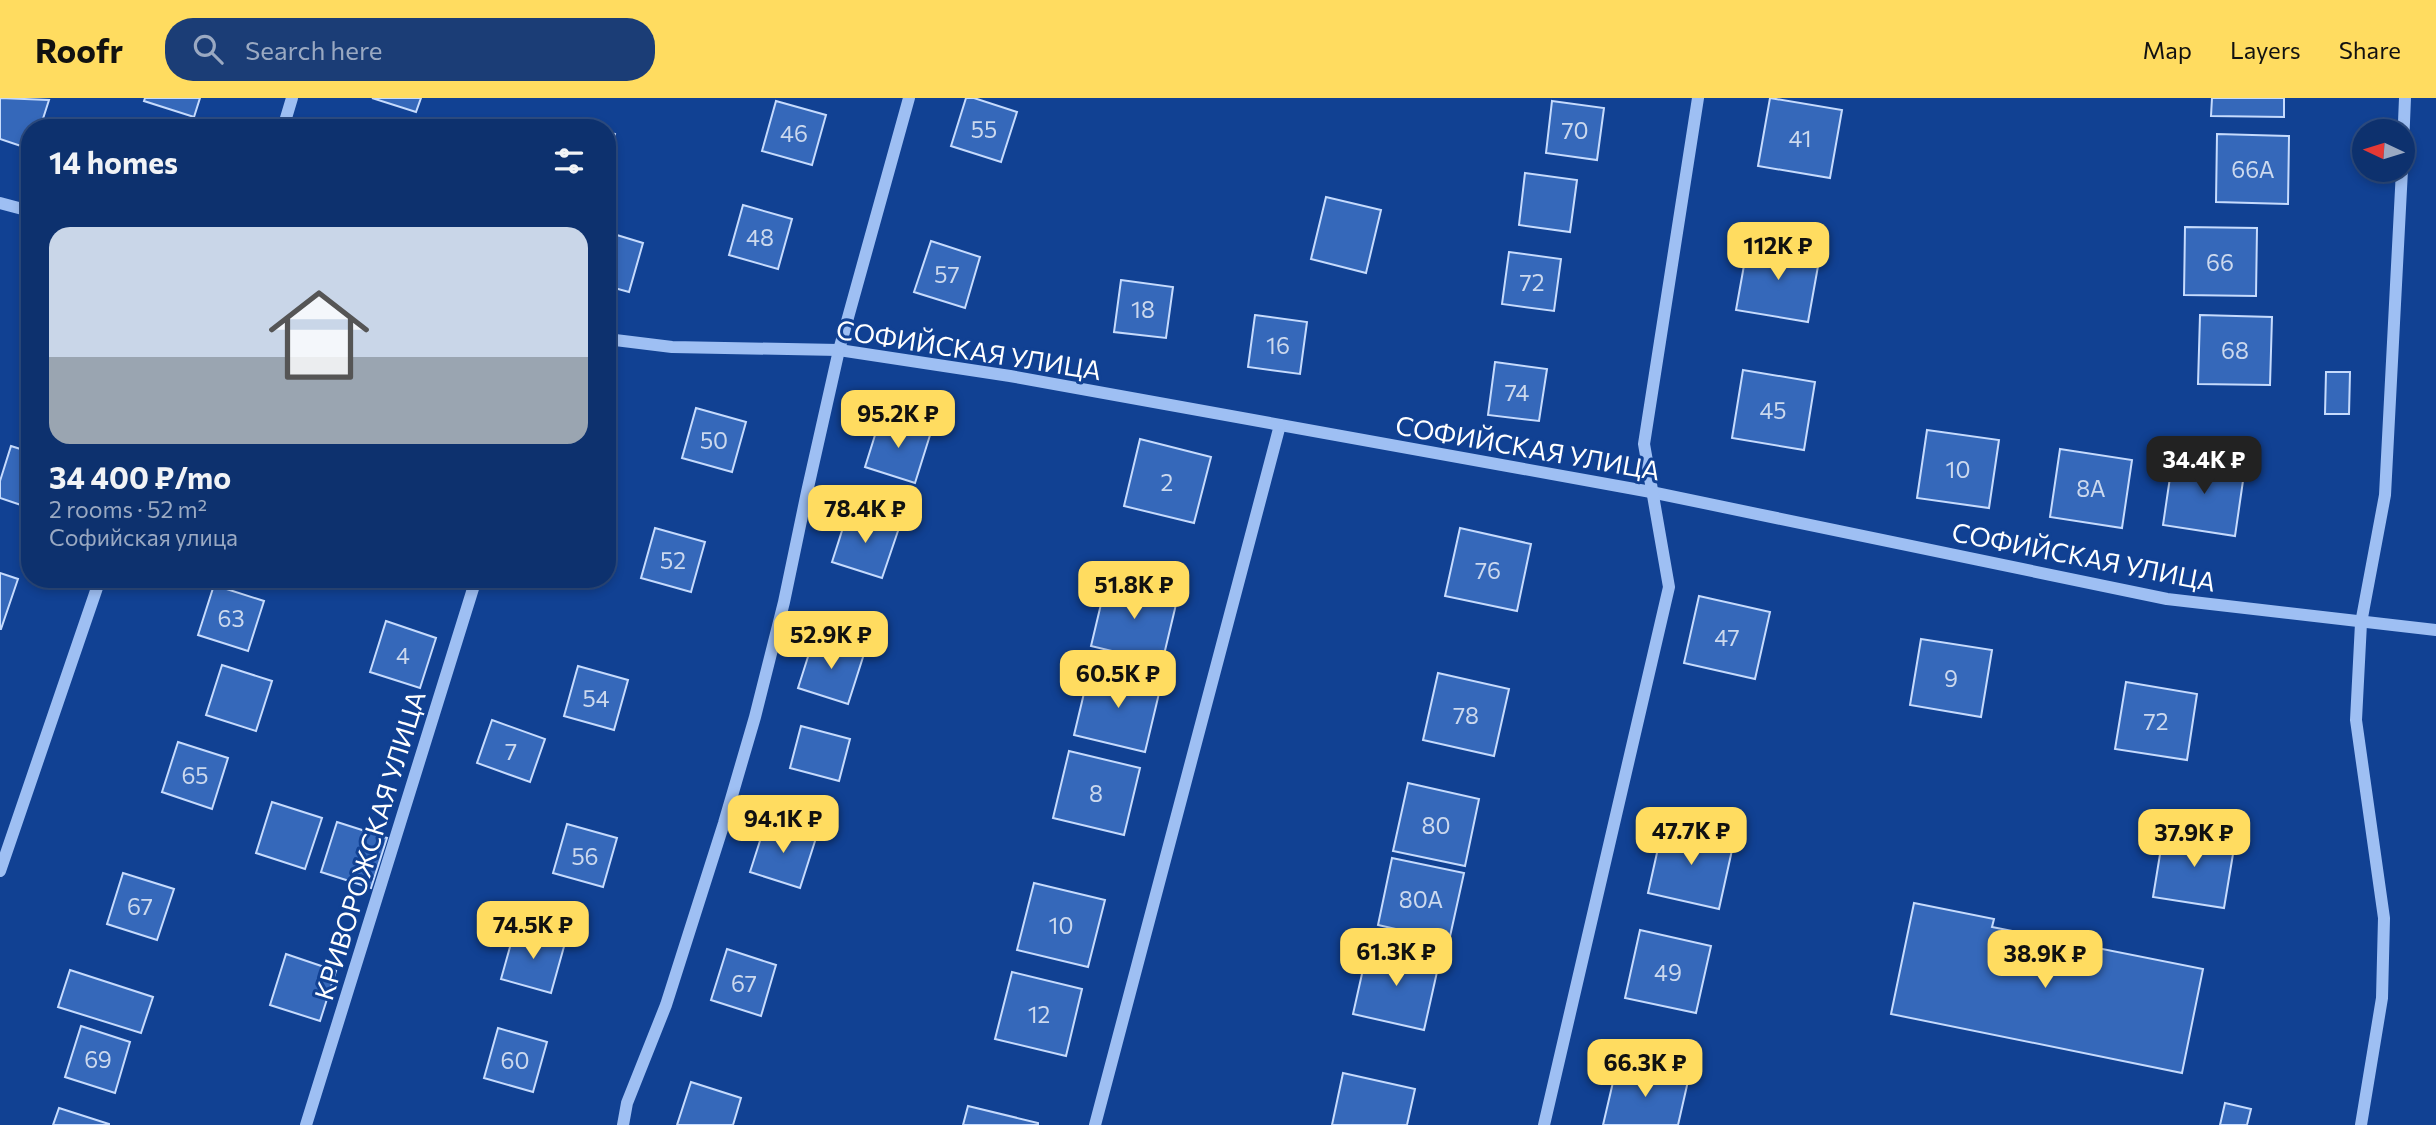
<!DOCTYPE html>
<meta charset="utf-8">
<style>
:root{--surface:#0d316e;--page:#1b3d76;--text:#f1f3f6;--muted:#9aa9c2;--line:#2d4c81;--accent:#ffdc60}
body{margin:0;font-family:Commissioner,sans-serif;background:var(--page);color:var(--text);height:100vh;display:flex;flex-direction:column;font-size:26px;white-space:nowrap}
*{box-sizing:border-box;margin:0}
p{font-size:23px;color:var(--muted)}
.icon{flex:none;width:38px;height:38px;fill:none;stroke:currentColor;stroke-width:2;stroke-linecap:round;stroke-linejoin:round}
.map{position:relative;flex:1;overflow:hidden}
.details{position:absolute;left:21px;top:21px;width:595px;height:469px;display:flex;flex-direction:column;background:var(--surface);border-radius:28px;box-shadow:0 4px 10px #0003,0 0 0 2px var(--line)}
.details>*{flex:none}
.needle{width:46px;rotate:274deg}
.fabs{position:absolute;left:2352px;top:21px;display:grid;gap:14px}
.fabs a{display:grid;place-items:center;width:63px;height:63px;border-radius:50%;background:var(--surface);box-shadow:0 4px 10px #0003,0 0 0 2px var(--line);font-size:35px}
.price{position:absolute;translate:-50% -60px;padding:0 16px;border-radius:14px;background:var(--accent);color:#111;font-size:23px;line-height:46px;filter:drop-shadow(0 2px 4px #0008)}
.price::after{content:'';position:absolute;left:50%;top:42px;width:21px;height:16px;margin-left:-10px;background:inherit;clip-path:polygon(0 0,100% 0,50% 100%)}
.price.current{background:#222;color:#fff}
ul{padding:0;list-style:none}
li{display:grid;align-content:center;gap:14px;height:371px;padding:0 28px}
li+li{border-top:2px solid var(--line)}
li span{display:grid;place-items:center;height:217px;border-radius:21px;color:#555}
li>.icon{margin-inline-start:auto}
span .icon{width:126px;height:126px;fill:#fffc;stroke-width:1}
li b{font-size:30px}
h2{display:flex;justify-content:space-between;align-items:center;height:84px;padding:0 28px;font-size:30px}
header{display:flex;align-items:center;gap:42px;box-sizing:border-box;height:98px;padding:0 35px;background:var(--accent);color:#111}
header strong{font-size:33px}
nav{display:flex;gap:38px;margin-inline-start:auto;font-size:24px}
.search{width:490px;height:63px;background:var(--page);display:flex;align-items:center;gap:18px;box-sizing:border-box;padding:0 24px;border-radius:28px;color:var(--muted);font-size:26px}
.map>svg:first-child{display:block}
.building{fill:#3568ba;stroke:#c6dbfd;stroke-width:2}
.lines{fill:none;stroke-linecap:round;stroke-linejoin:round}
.minor{stroke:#9ebff3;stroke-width:12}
.labels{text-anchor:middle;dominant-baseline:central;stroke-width:6;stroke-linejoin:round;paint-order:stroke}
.number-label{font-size:23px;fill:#ccd9ee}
.street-label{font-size:26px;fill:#fff;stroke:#114193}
</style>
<header>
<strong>Roofr</strong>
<div class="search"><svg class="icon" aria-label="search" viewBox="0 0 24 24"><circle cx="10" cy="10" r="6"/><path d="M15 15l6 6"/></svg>Search here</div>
<nav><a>Map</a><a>Layers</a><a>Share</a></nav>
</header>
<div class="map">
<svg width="2436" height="1027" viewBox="0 0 2436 1027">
<rect width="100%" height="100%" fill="#114193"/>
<!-- building -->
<g class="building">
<path d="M0 0 49 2 40 30H30V51L0 41Z"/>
<path d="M145 0H200L194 19 144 3Z"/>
<path d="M372 0H421L416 14Z"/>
<path d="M966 0H974L1017 14 1001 64 951 48Z"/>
<path d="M1770 0 1842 12 1830 80 1758 68Z"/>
<path d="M2212 0H2284V19L2211 18Z"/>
<path d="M776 3 826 17 812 67 762 53Z"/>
<path d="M1552 3 1604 10 1597 62 1546 55Z"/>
<path d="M552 23 585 30H551Z"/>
<path d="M607 34 615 36 607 76Z"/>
<path d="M2217 36 2289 38 2288 106 2216 104Z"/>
<path d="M1525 75 1577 82 1570 134 1519 127Z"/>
<path d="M1326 99 1381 112 1366 175 1311 161Z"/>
<path d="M743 107 792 121 778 171 729 157Z"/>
<path d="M2185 129 2257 130 2256 198 2184 197Z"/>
<path d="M607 134 643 145 629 194 607 188Z"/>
<path d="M931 143 980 159 965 210 914 194Z"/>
<path d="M1748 145 1820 157 1808 224 1736 212Z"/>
<path d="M1509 154 1561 161 1554 213 1502 206Z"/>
<path d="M1121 182 1173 189 1166 240 1114 234Z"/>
<path d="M1255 217 1307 224 1300 276 1248 269Z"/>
<path d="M2200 217 2272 219 2270 287 2198 286Z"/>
<path d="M1495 264 1547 271 1539 323 1488 317Z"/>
<path d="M1743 272 1815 284 1804 352 1732 340Z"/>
<path d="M2326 274H2350L2349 316H2325Z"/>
<path d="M696 310 746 324 732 374 682 360Z"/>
<path d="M881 318 931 334 915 385 865 369Z"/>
<path d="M1927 332 1999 342 1989 410 1917 400Z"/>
<path d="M1140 341 1211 359 1194 425 1124 408Z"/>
<path d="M11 348 30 354V410L0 400V383Z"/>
<path d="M2060 351 2132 362 2122 430 2050 419Z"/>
<path d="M2173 359 2245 369 2235 438 2163 427Z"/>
<path d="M848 414 899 430 882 480 832 464Z"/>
<path d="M655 430 705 444 691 494 641 480Z"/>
<path d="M1460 430 1531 446 1517 513 1445 498Z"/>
<path d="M0 475 18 481 1 531H0Z"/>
<path d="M1107 481 1178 498 1162 565 1091 548Z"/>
<path d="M214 487 264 503 248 553 198 537Z"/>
<path d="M1699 498 1770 514 1755 581 1684 565Z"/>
<path d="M386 523 436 540 420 590 370 574Z"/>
<path d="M814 540 864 556 848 606 798 590Z"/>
<path d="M1921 541 1992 552 1981 619 1910 607Z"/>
<path d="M222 567 272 583 256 633 206 617Z"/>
<path d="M578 568 628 582 614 632 564 618Z"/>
<path d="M1090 570 1161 587 1145 654 1074 637Z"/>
<path d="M1438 575 1509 591 1494 658 1423 642Z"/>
<path d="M2126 584 2197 596 2187 662 2115 651Z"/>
<path d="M492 622 545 641 530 684 477 665Z"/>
<path d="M801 628 850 641 839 683 790 670Z"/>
<path d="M178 644 228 660 212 711 162 694Z"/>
<path d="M1069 653 1140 670 1124 737 1053 720Z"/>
<path d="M1408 685 1479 701 1465 768 1393 753Z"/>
<path d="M272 704 322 720 305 771 256 755Z"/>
<path d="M337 724 387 740 371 790 321 774Z"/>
<path d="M766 724 816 740 800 790 750 774Z"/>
<path d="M567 726 617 740 603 789 553 775Z"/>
<path d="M1663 728 1734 743 1719 811 1648 795Z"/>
<path d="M2164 732 2235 744 2224 810 2153 799Z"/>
<path d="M1392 760 1464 775 1449 843 1378 827Z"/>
<path d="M123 775 174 791 157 842 107 826Z"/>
<path d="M1034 785 1105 802 1088 869 1017 852Z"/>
<path d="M1914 805 1994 821 1992 829 2203 871 2182 975 1891 916Z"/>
<path d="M515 831 565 845 551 895 501 881Z"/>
<path d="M1640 832 1711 848 1696 915 1625 900Z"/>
<path d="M1368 849 1439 865 1424 932 1353 916Z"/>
<path d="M727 851 776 867 761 918 711 902Z"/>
<path d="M286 856 336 873 320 923 270 907Z"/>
<path d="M70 872 153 899 141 935 58 909Z"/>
<path d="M1012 874 1082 891 1066 958 995 941Z"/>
<path d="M81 928 130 944 115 995 65 979Z"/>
<path d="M498 930 547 944 533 994 484 980Z"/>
<path d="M1617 967 1688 983 1678 1027H1603Z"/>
<path d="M1343 975 1415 991 1407 1027H1332Z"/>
<path d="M691 984 741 1000 733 1027H677Z"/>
<path d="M2225 1005 2251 1011 2247 1027H2220Z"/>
<path d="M968 1008 1038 1025V1027H963Z"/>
<path d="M59 1010 109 1026V1027H53Z"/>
</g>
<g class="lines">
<!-- minor -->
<g class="minor">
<path d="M283 30 292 0"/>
<path d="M2403 48 2405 0"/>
<path d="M0 105 30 113"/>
<path d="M607 241 672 249 839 252 1010 278 1651 394 2167 501 2436 532"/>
<path d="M0 773 100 481"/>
<path d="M306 1027 476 481"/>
<path d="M623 1027 627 1005 666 907 724 725 755 619 784 504 807 394 839 252 909 0"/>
<path d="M1095 1027 1280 327"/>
<path d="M1544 1027 1669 489 1644 346 1698 0"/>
<path d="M2361 1027 2382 900 2384 820 2356 622 2361 525 2385 397 2402 72"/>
</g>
</g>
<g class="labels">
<!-- number labels -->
<g class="number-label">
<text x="984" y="31">55</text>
<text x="1575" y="32">70</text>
<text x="794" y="35">46</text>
<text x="1800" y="40">41</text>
<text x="2253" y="71">66А</text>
<text x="760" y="139">48</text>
<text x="2220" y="164">66</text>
<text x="947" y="176">57</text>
<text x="1532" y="184">72</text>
<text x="1143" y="211">18</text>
<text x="1278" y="247">16</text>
<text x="2235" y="252">68</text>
<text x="1517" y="294">74</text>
<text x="1773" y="312">45</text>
<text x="714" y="342">50</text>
<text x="1958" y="371">10</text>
<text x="1167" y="384">2</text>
<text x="2091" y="390">8А</text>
<text x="673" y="462">52</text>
<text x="1488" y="472">76</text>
<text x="231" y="520">63</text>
<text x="1727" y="539">47</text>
<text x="403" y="557">4</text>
<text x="1951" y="580">9</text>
<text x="596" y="600">54</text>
<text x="1466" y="617">78</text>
<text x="2156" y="623">72</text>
<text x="511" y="653">7</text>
<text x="195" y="677">65</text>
<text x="1096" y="695">8</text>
<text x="1436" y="727">80</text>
<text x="585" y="758">56</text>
<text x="1421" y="801">80А</text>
<text x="140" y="808">67</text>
<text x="1061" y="827">10</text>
<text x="1668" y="874">49</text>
<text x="744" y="885">67</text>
<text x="1039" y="916">12</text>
<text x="98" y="961">69</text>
<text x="515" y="962">60</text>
</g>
<!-- street labels -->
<g class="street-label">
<text transform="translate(969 251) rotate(9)">СОФИЙСКАЯ УЛИЦА</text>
<text transform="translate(1528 349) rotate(10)">СОФИЙСКАЯ УЛИЦА</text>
<text transform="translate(2084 458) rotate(11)">СОФИЙСКАЯ УЛИЦА</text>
<text transform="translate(369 747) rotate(-73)">КРИВОРОЖСКАЯ УЛИЦА</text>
</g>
</g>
</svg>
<div class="fabs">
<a><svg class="needle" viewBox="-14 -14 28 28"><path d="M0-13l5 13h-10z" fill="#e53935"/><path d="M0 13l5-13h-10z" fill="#9aa9c2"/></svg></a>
</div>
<b class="price" style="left:1778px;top:184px">112K ₽</b>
<b class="price" style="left:898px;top:352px">95.2K ₽</b>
<b class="price current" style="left:2204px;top:398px">34.4K ₽</b>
<b class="price" style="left:865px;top:447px">78.4K ₽</b>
<b class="price" style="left:1134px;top:523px">51.8K ₽</b>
<b class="price" style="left:831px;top:573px">52.9K ₽</b>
<b class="price" style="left:1118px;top:612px">60.5K ₽</b>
<b class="price" style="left:783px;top:757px">94.1K ₽</b>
<b class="price" style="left:1691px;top:769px">47.7K ₽</b>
<b class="price" style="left:2194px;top:771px">37.9K ₽</b>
<b class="price" style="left:533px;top:863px">74.5K ₽</b>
<b class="price" style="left:1396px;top:890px">61.3K ₽</b>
<b class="price" style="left:2045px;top:892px">38.9K ₽</b>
<b class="price" style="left:1645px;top:1001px">66.3K ₽</b>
<section class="details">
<h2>14 homes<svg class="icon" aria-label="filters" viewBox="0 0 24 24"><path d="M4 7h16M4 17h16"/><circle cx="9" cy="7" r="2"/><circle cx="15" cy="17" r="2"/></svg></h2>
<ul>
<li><span style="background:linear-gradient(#c9d6e8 60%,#9aa5b1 0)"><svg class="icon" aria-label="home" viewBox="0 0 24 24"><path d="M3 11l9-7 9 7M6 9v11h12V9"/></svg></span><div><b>34 400 ₽/mo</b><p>2 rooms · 52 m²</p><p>Софийская улица</p></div></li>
</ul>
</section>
</div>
